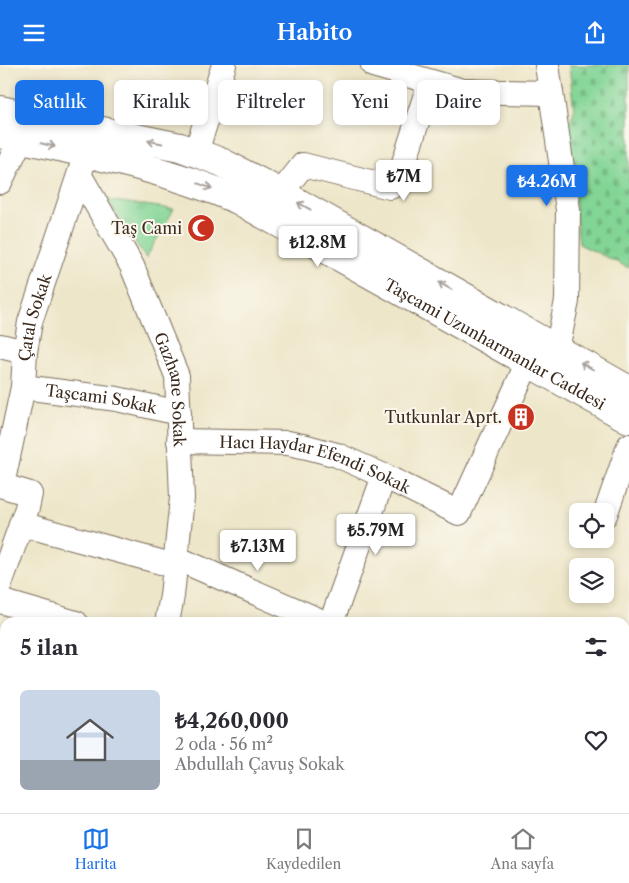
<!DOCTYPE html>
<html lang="tr">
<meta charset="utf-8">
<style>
:root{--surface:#fff;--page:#f7f7f7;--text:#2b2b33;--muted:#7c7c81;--line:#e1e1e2;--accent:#1a73e8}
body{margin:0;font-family:"Libre Caslon Text",serif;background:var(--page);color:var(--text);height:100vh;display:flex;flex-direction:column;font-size:19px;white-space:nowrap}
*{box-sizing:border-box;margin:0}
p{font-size:16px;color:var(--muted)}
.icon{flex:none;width:28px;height:28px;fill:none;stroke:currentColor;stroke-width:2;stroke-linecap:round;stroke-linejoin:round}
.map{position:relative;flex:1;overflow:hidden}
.sheet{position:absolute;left:0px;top:552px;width:630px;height:196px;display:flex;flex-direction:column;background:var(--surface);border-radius:15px 15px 0 0;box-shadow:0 2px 8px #0003}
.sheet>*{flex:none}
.guide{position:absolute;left:15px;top:15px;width:600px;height:45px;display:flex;gap:10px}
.tools{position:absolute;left:569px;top:438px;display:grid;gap:10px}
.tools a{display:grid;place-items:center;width:45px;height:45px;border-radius:8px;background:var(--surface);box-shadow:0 2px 8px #0003;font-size:25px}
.price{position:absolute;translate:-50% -42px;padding:0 11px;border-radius:5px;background:#fff;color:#222;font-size:16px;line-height:32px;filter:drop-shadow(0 1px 2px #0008)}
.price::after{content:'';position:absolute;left:50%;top:30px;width:15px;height:11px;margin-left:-8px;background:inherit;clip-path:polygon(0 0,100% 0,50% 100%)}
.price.current{background:var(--accent);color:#fff}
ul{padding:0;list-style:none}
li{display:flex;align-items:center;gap:15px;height:125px;padding:0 20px}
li+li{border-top:1px solid var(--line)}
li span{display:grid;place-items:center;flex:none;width:140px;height:100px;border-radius:8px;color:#555}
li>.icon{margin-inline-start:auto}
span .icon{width:60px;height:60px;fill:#fffc;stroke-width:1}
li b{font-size:21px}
h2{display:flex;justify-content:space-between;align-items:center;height:60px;padding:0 20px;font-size:21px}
.tag{padding:0 18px;border-radius:8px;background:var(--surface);box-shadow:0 2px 8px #0003;font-size:18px;line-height:45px}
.tag.current{background:var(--accent);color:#fff}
header{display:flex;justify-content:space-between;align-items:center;height:65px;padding:0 20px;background:var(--accent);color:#fff;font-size:22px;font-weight:600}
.tabs{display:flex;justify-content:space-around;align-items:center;height:70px;border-top:1px solid var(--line);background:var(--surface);font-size:14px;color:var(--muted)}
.tabs a{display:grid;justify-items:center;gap:2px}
.tabs .current{color:var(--accent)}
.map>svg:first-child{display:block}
.grass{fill:url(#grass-tufts);stroke:#5f805a}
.cemetery{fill:url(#cemetery-stones);stroke:#5f805a}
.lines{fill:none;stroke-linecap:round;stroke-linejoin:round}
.minor-casing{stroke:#796c5a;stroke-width:26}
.major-casing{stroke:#796c5a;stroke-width:30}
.minor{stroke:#fff;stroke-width:24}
.major{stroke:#fff;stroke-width:28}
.oneway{stroke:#a79f9a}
.labels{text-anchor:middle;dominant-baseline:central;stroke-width:4;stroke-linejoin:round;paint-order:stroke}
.poi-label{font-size:16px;fill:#3b2a1e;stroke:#fbf7ec;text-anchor:end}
.street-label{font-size:16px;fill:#3b2a1e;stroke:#fbf7ec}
</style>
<header><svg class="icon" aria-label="menu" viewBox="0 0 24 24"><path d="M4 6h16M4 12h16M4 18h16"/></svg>Habito<svg class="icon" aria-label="share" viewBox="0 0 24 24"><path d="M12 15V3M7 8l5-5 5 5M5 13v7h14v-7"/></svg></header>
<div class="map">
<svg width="629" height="748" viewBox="0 0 629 748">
<defs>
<pattern id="grass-tufts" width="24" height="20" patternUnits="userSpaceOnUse" patternTransform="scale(1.25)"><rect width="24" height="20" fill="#83d596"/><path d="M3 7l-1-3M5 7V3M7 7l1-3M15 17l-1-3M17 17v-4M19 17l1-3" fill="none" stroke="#72b781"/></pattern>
<pattern id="cemetery-stones" width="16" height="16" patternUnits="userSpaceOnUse" patternTransform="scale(1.25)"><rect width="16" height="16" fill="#83d596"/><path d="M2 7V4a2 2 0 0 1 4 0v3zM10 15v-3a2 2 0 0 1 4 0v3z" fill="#72b781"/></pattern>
</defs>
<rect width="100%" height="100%" fill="#fbf7ec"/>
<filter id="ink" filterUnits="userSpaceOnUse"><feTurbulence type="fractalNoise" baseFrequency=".02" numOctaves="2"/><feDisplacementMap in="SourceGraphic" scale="10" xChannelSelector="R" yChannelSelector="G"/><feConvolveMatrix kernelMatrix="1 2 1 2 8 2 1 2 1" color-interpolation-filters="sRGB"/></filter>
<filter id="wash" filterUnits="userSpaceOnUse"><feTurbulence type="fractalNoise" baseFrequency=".0096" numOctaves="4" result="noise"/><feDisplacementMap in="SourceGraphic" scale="20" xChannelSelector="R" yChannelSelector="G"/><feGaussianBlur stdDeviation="1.12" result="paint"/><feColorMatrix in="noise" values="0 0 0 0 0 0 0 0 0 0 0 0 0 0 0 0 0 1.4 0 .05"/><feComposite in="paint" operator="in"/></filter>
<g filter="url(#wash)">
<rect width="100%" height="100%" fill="#ede6c9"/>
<!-- grass -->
<path class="grass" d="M107 135 174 144 146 193Z"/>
<!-- cemetery -->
<path class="cemetery" d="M569 0H629V203L579 179 568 62 574 46Z"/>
</g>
<g filter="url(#ink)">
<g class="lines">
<!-- minor casing -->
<g class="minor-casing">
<g id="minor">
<path d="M373 0 463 26 551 28"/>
<path d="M547 0 568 145 567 236 557 284"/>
<path d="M196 87 224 0"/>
<path id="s1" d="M80 111 132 201 177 311 182 433 172 531 167 558"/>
<path d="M0 117 21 74"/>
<path d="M279 127 288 119 303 100 390 122 397 119 430 17"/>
<path d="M0 281 25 287"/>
<path id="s2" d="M23 322 117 334 179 348"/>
<path id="s3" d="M179 376 288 378 307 382 337 390 384 411 459 448 528 297"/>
<path d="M0 420 30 429 27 443 0 519"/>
<path id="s4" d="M2 420 23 322 25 287 30 257 82 101"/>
<path d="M605 450 629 381"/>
<path d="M21 459 175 501"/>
<path d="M176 493 325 558"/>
<path d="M0 536 76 558"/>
<path d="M331 558 384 411"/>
<path d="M625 669H629"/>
<path d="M0 676 5 679"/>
<path d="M108 744 115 748"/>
<path d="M349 744 385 748"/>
<path d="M464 744 467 748"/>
<path d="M319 748 321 744"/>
<path d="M393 748 412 744"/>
<path d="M563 748 564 744"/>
</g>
</g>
<!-- major casing -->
<g class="major-casing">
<g id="major">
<path d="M0 45 180 82 221 97 279 127 629 325"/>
<path id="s5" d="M0 69C80 87 163 102 238 135L629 354"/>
</g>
</g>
<!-- minor -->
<use href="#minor" class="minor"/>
<!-- major -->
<use href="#major" class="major"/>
</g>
<!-- one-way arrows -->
<defs><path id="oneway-shaft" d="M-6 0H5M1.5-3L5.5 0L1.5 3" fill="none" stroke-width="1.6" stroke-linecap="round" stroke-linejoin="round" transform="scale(1.25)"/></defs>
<g class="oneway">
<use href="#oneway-shaft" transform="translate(155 77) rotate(-169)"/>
<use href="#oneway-shaft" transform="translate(48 80) rotate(13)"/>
<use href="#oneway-shaft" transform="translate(205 121) rotate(20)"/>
<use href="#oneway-shaft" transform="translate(304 141) rotate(-151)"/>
<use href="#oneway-shaft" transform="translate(445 221) rotate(-151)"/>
<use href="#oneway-shaft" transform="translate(587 301) rotate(-150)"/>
</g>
</g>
<!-- icons -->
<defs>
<g id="mosque-disc" transform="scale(1.4375)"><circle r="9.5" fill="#c8321e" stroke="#fbf7ec"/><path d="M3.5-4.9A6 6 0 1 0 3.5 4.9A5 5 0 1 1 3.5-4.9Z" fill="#fff"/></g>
<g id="building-disc" transform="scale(1.4375)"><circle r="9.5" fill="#c8321e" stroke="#fbf7ec"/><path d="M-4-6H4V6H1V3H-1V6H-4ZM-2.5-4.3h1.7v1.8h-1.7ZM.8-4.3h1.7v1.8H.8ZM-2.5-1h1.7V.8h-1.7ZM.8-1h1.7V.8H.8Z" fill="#fff"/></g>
</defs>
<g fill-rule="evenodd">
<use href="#mosque-disc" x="201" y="163"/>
<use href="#building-disc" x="521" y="352"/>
</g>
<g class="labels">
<!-- poi labels -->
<g class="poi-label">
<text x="182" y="163">Taş Cami</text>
<text x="502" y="352">Tutkunlar Aprt.</text>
</g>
<!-- street labels -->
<g class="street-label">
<text stroke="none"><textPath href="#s4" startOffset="171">Çatal Sokak</textPath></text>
<text stroke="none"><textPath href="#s5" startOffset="542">Taşcami Uzunharmanlar Caddesi</textPath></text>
<text stroke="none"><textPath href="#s1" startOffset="235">Gazhane Sokak</textPath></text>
<text stroke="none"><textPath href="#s2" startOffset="79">Taşcami Sokak</textPath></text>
<text stroke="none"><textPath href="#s3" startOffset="140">Hacı Haydar Efendi Sokak</textPath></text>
</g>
</g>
</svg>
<div class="tools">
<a><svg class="icon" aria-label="locate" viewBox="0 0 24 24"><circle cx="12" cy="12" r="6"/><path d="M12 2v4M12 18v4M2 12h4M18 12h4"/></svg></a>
<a><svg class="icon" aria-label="layers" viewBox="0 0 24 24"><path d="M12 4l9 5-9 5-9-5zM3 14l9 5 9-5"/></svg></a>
</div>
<b class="price" style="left:404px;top:137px">₺7M</b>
<b class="price current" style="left:547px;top:142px">₺4.26M</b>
<b class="price" style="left:318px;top:203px">₺12.8M</b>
<b class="price" style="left:376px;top:491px">₺5.79M</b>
<b class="price" style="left:258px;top:507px">₺7.13M</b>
<div class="guide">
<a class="tag current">Satılık</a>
<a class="tag">Kiralık</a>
<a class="tag">Filtreler</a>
<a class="tag">Yeni</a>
<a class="tag">Daire</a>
</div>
<section class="sheet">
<h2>5 ilan<svg class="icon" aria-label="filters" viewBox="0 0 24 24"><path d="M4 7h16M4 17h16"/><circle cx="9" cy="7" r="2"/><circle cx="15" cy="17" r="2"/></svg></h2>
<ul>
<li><span style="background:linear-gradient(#c9d6e8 70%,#9aa5b1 0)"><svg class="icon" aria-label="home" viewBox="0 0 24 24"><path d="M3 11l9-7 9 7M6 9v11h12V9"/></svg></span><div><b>₺4,260,000</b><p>2 oda · 56 m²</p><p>Abdullah Çavuş Sokak</p></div><svg class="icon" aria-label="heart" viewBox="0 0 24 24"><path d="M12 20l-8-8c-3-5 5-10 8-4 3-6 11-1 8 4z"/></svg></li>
</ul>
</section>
</div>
<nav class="tabs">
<a class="current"><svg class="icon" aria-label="map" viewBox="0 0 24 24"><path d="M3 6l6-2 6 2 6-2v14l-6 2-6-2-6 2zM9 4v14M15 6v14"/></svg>Harita</a>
<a><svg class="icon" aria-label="saved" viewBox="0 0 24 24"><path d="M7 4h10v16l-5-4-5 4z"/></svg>Kaydedilen</a>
<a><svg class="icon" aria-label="home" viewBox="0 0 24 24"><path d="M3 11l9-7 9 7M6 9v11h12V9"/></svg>Ana sayfa</a>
</nav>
